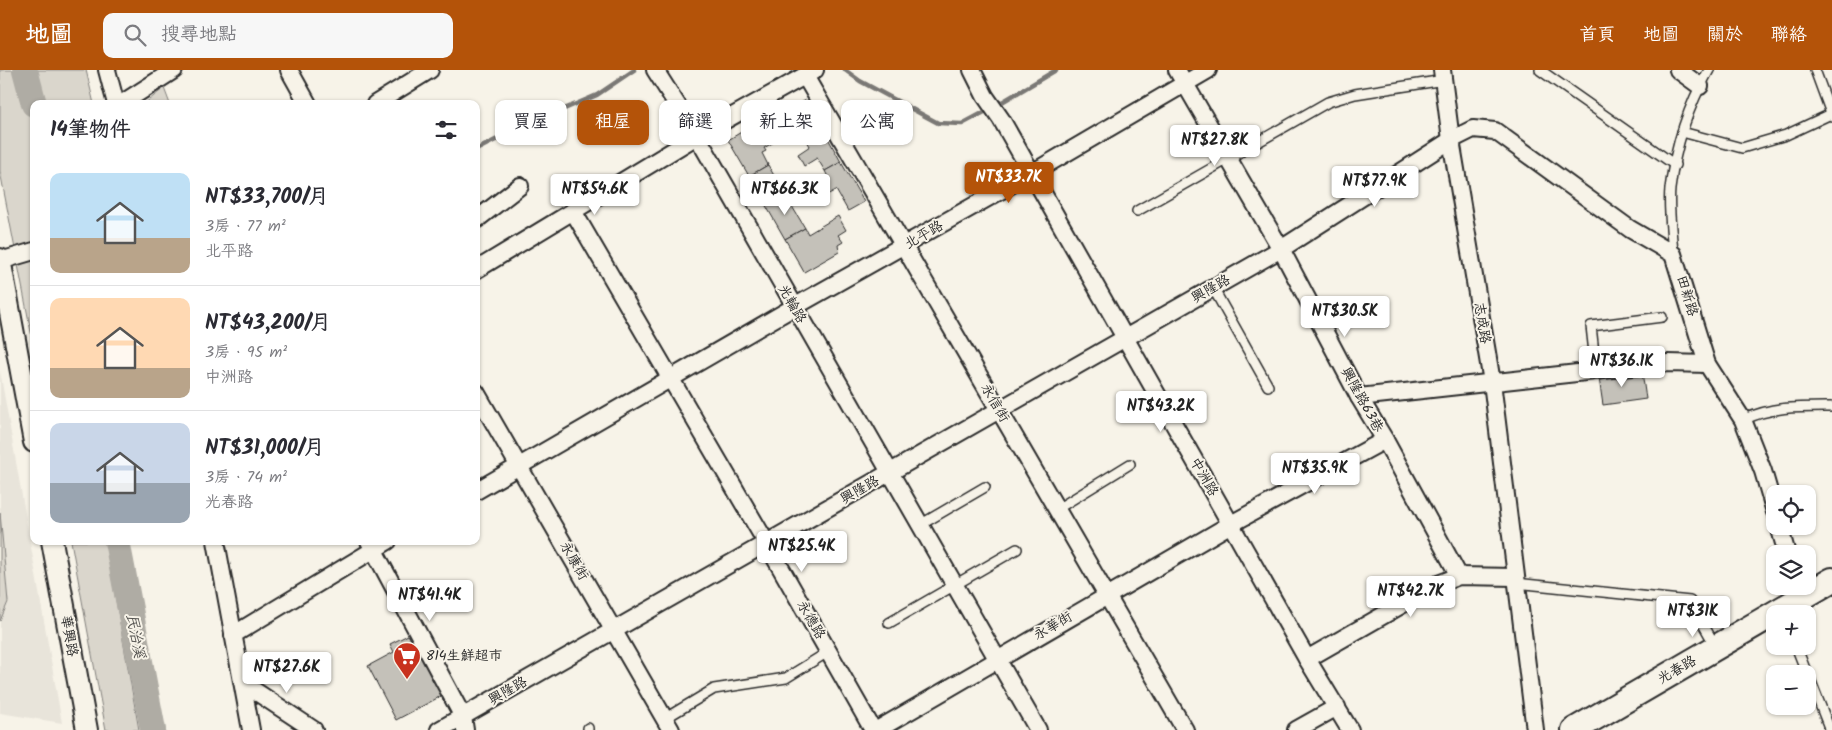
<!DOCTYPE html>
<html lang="zh-TW">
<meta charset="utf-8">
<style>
:root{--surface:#fff;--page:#f7f7f7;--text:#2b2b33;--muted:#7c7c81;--line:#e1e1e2;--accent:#b45309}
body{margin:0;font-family:Kalam,"LXGW WenKai TC",sans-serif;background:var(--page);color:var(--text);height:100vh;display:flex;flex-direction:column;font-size:19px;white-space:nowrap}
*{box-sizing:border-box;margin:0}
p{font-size:16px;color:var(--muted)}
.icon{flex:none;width:28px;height:28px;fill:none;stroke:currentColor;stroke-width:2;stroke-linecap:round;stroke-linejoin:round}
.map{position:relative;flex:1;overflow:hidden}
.panel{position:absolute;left:30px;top:30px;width:450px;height:445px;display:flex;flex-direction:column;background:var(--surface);border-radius:10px;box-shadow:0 1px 4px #0004}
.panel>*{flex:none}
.top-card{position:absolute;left:495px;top:30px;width:475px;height:45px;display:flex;gap:10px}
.buttons{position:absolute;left:1766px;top:415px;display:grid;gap:10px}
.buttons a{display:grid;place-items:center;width:50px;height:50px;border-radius:10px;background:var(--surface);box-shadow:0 1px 4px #0004;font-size:25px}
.price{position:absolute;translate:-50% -42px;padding:0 11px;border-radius:5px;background:#fff;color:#222;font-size:16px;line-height:32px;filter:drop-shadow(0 1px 2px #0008)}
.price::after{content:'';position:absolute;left:50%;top:30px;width:15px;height:11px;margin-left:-8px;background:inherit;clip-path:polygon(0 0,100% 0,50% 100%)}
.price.current{background:var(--accent);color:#fff}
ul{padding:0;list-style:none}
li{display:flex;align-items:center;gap:15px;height:125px;padding:0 20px}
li+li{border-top:1px solid var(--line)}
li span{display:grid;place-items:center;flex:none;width:140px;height:100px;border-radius:10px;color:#555}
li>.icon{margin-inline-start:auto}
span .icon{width:60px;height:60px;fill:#fffc;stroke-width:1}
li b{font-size:21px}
h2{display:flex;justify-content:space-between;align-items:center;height:60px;padding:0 20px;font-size:21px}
.pill{padding:0 18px;border-radius:10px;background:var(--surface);box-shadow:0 1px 4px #0004;font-size:18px;line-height:45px}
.pill.current{background:var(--accent);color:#fff}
header{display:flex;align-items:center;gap:30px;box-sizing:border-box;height:70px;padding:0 25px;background:var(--accent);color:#fff}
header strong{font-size:24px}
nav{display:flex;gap:28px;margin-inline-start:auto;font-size:18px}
.search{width:350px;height:45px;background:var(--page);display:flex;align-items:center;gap:12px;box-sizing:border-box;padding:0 18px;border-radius:10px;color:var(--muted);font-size:19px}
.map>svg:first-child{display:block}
.built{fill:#e8e4da}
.green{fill:#dad6cc;stroke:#82807c}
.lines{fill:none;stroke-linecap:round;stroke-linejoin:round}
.stream{stroke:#7a7874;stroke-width:4.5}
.river{stroke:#afaca4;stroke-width:26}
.building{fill:#c4c1b9;stroke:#2b2b2b}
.service-casing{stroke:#2b2b2b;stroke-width:12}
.minor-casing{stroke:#2b2b2b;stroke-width:20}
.tertiary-casing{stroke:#2b2b2b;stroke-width:24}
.secondary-casing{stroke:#2b2b2b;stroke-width:28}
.service{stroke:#f7f3e8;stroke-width:9}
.minor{stroke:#f7f3e8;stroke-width:16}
.tertiary{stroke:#f7f3e8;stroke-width:20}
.secondary{stroke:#f7f3e8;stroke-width:24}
.labels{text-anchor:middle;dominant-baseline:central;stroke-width:4;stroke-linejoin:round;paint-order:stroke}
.street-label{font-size:14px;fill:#2b2b2b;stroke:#f7f3e8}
.poi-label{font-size:14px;fill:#2b2b2b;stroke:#f7f3e8;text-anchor:start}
.water-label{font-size:15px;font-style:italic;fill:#53524f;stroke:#f7f3e8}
</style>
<header>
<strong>地圖</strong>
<div class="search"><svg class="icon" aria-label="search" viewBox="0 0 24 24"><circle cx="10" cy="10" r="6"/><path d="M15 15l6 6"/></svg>搜尋地點</div>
<nav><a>首頁</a><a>地圖</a><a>關於</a><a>聯絡</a></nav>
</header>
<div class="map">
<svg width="1832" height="660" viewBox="0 0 1832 660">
<rect width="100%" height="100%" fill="#f7f3e8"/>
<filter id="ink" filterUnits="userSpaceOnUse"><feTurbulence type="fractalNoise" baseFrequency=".02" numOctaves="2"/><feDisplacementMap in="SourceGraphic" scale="10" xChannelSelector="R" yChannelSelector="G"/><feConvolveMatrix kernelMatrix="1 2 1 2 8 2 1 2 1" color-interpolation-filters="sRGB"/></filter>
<g filter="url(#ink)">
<!-- built -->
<path class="built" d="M0 301 62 653 0 643Z"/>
<!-- green -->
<g class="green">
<path d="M0 0H86L94 34H34V278L0 101Z"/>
<path d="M164 18 170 34H144Z"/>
<path d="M0 443 8 532 0 551Z"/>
<path d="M71 471H110L107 480 139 660H106Z"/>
</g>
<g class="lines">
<!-- stream -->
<g class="stream">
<path d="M845 0 860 11 938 53 962 54 990 39"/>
<path d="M997 35 1056 0"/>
<path d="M476 80 513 61 597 25 634 0"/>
</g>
<!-- river -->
<g class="river">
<path d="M25 0 34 34"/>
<path d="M117 471 153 660"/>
</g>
</g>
<!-- building -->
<g class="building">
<path d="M806 30 824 61 807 71 802 62 796 65 793 61 779 69 769 51Z"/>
<path d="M769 51 779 69 764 78 766 81 762 83 768 95 749 106 728 70 758 52 760 56Z"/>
<path d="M824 61 841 92 825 101 817 88 804 96 798 84 810 76 807 71Z"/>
<path d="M841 92 864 132 848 141 836 120 823 127 816 115 828 107 825 101Z"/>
<path d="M768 95 784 123 765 134 749 106Z"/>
<path d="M784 123 805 158 785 169 765 134Z"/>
<path d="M838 146 846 160 838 165 843 172 838 175 839 182 804 202 785 169 805 158 808 164Z"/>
<path d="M1642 302 1646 329 1603 335 1599 308Z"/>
<path d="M414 562 447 623 396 650 368 596 394 582 390 574Z"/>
</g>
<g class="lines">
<!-- service casing -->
<g class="service-casing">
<g id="service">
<path d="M1540 0 1675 95"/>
<path d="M1815 0 1832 46"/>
<path d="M1682 62 1742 78 1786 65 1831 44"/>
<path d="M1137 141 1328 32 1355 24 1444 10"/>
<path d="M1673 184C1672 165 1668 138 1670 119 1675 78 1688 36 1709 0"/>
<path d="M1213 218 1268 316"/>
<path d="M1596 301 1591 256 1662 247"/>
<path d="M1743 350C1772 336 1801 337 1832 337"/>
<path d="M1057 439 1130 394"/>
<path d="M920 455 985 417"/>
<path d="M1516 513 1690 531 1716 577"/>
<path d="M889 553 1017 479"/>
<path d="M1796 576 1807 604"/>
<path d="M1808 604 1830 660"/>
<path d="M664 649 714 619 786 608 828 582"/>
<path d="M588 658V660"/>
</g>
</g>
<!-- minor casing -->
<g class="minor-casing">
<g id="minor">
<path d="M107 0 116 34"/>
<path d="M289 0 308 34"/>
<path d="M655 0 697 66 1038 660"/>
<path d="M972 0 985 26 1001 49 1307 589 1350 660"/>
<path d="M1177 0 1281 179 1359 327 1385 370 1459 506"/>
<path d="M1442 0 1451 70 1492 312 1535 660"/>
<path d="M1678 0 1700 16"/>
<path d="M805 6 1185 660"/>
<path d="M121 34 174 0"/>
<path d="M375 34 430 0"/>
<path d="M573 141 767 474 873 660"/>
<path d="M476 150 520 116"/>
<path d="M0 191 34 181"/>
<path d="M476 200 697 66 815 0"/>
<path d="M476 322 671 660"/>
<path d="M1359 327 1668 293 1707 294"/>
<path d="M476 421 794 237 1032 103 1208 0"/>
<path d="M1779 456 1787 484"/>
<path d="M216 471 251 660"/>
<path d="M369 471 463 647 465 660"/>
<path d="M233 565 388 471"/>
<path d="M1307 589 1438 514 1459 506 1515 507"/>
<path d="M243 613 314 660"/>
<path d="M439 660 1281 179 1451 70 1473 59 1495 61 1630 159 1673 184 1707 294 1743 350 1763 401 1775 442"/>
<path d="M877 660 1231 454 1385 370"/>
<path d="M1296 660 1337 637"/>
</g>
</g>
<!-- tertiary casing -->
<g class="tertiary-casing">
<g id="tertiary">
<path d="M0 189 34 372"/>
<path d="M52 471 87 660"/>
</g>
</g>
<!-- secondary casing -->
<g class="secondary-casing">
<path id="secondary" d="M1574 660 1832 510"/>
</g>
<!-- service -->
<use href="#service" class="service"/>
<!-- minor -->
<use href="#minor" class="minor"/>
<!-- tertiary -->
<use href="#tertiary" class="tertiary"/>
<!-- secondary -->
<use href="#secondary" class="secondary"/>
</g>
</g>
<!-- icons -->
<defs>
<g id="supermarket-pin" transform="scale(1.4375)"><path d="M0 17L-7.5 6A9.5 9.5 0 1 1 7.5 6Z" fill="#c8321e" stroke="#f7f3e8"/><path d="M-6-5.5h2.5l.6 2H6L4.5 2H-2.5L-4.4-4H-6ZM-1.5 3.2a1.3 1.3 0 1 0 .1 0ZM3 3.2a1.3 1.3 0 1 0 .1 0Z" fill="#fff"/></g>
</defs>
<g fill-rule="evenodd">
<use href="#supermarket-pin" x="407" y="586"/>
</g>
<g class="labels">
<!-- street labels -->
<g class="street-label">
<text transform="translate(924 165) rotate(-30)">北平路</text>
<text transform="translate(1211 219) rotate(-30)">興隆路</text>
<text transform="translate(1687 226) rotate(73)">田新路</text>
<text transform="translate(792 234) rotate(60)">光輪路</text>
<text transform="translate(1482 253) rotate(81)">志成路</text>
<text transform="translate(1362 330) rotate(61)">興隆路63巷</text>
<text transform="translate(995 333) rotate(60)">永信街</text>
<text transform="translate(1204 407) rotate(60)">中洲路</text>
<text transform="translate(860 420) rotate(-30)">興隆路</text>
<text transform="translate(574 491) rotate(60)">永康街</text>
<text transform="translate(811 550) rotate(60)">永德路</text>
<text transform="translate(1053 556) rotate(-30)">永華街</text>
<text transform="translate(69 566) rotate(80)">華興路</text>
<text transform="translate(1677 600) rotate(-30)">光春路</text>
<text transform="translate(508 621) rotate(-30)">興隆路</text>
</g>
<!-- poi labels -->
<g class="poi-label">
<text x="426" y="586">814生鮮超市</text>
</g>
<!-- water labels -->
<g class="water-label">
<text transform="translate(135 566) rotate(79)">民治溪</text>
</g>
</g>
</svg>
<div class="buttons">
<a><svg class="icon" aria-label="locate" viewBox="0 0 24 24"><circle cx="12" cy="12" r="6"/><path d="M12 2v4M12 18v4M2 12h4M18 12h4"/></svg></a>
<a><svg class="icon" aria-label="layers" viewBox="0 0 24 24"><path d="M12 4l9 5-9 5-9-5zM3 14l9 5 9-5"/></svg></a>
<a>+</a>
<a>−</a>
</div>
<b class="price" style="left:1215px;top:97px">NT$27.8K</b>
<b class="price current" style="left:1009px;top:134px">NT$33.7K</b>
<b class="price" style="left:1375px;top:138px">NT$77.9K</b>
<b class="price" style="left:595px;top:146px">NT$54.6K</b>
<b class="price" style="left:785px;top:146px">NT$66.3K</b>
<b class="price" style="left:1345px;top:268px">NT$30.5K</b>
<b class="price" style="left:1622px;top:318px">NT$36.1K</b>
<b class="price" style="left:1161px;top:363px">NT$43.2K</b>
<b class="price" style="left:1315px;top:425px">NT$35.9K</b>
<b class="price" style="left:802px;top:503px">NT$25.4K</b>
<b class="price" style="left:1411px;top:548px">NT$42.7K</b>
<b class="price" style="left:430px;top:552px">NT$41.4K</b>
<b class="price" style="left:1693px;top:568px">NT$31K</b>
<b class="price" style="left:287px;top:624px">NT$27.6K</b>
<div class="top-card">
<a class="pill">買屋</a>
<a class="pill current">租屋</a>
<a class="pill">篩選</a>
<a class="pill">新上架</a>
<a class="pill">公寓</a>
</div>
<section class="panel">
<h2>14筆物件<svg class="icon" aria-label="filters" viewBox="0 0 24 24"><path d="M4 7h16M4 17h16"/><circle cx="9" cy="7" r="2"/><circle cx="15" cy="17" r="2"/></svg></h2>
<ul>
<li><span style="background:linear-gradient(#bfe0f5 65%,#b9a48a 0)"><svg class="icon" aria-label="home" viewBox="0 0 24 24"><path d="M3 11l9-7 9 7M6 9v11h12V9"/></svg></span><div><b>NT$33,700/月</b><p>3房 · 77 m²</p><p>北平路</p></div></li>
<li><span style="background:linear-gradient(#ffd9b3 70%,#b9a48a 0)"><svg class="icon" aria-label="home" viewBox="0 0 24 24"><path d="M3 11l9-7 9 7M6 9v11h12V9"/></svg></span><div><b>NT$43,200/月</b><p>3房 · 95 m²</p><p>中洲路</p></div></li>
<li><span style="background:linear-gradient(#c9d6e8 60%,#9aa5b1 0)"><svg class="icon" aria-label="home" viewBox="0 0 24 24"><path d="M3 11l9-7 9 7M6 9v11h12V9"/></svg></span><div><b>NT$31,000/月</b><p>3房 · 74 m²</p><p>光春路</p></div></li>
</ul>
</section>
</div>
